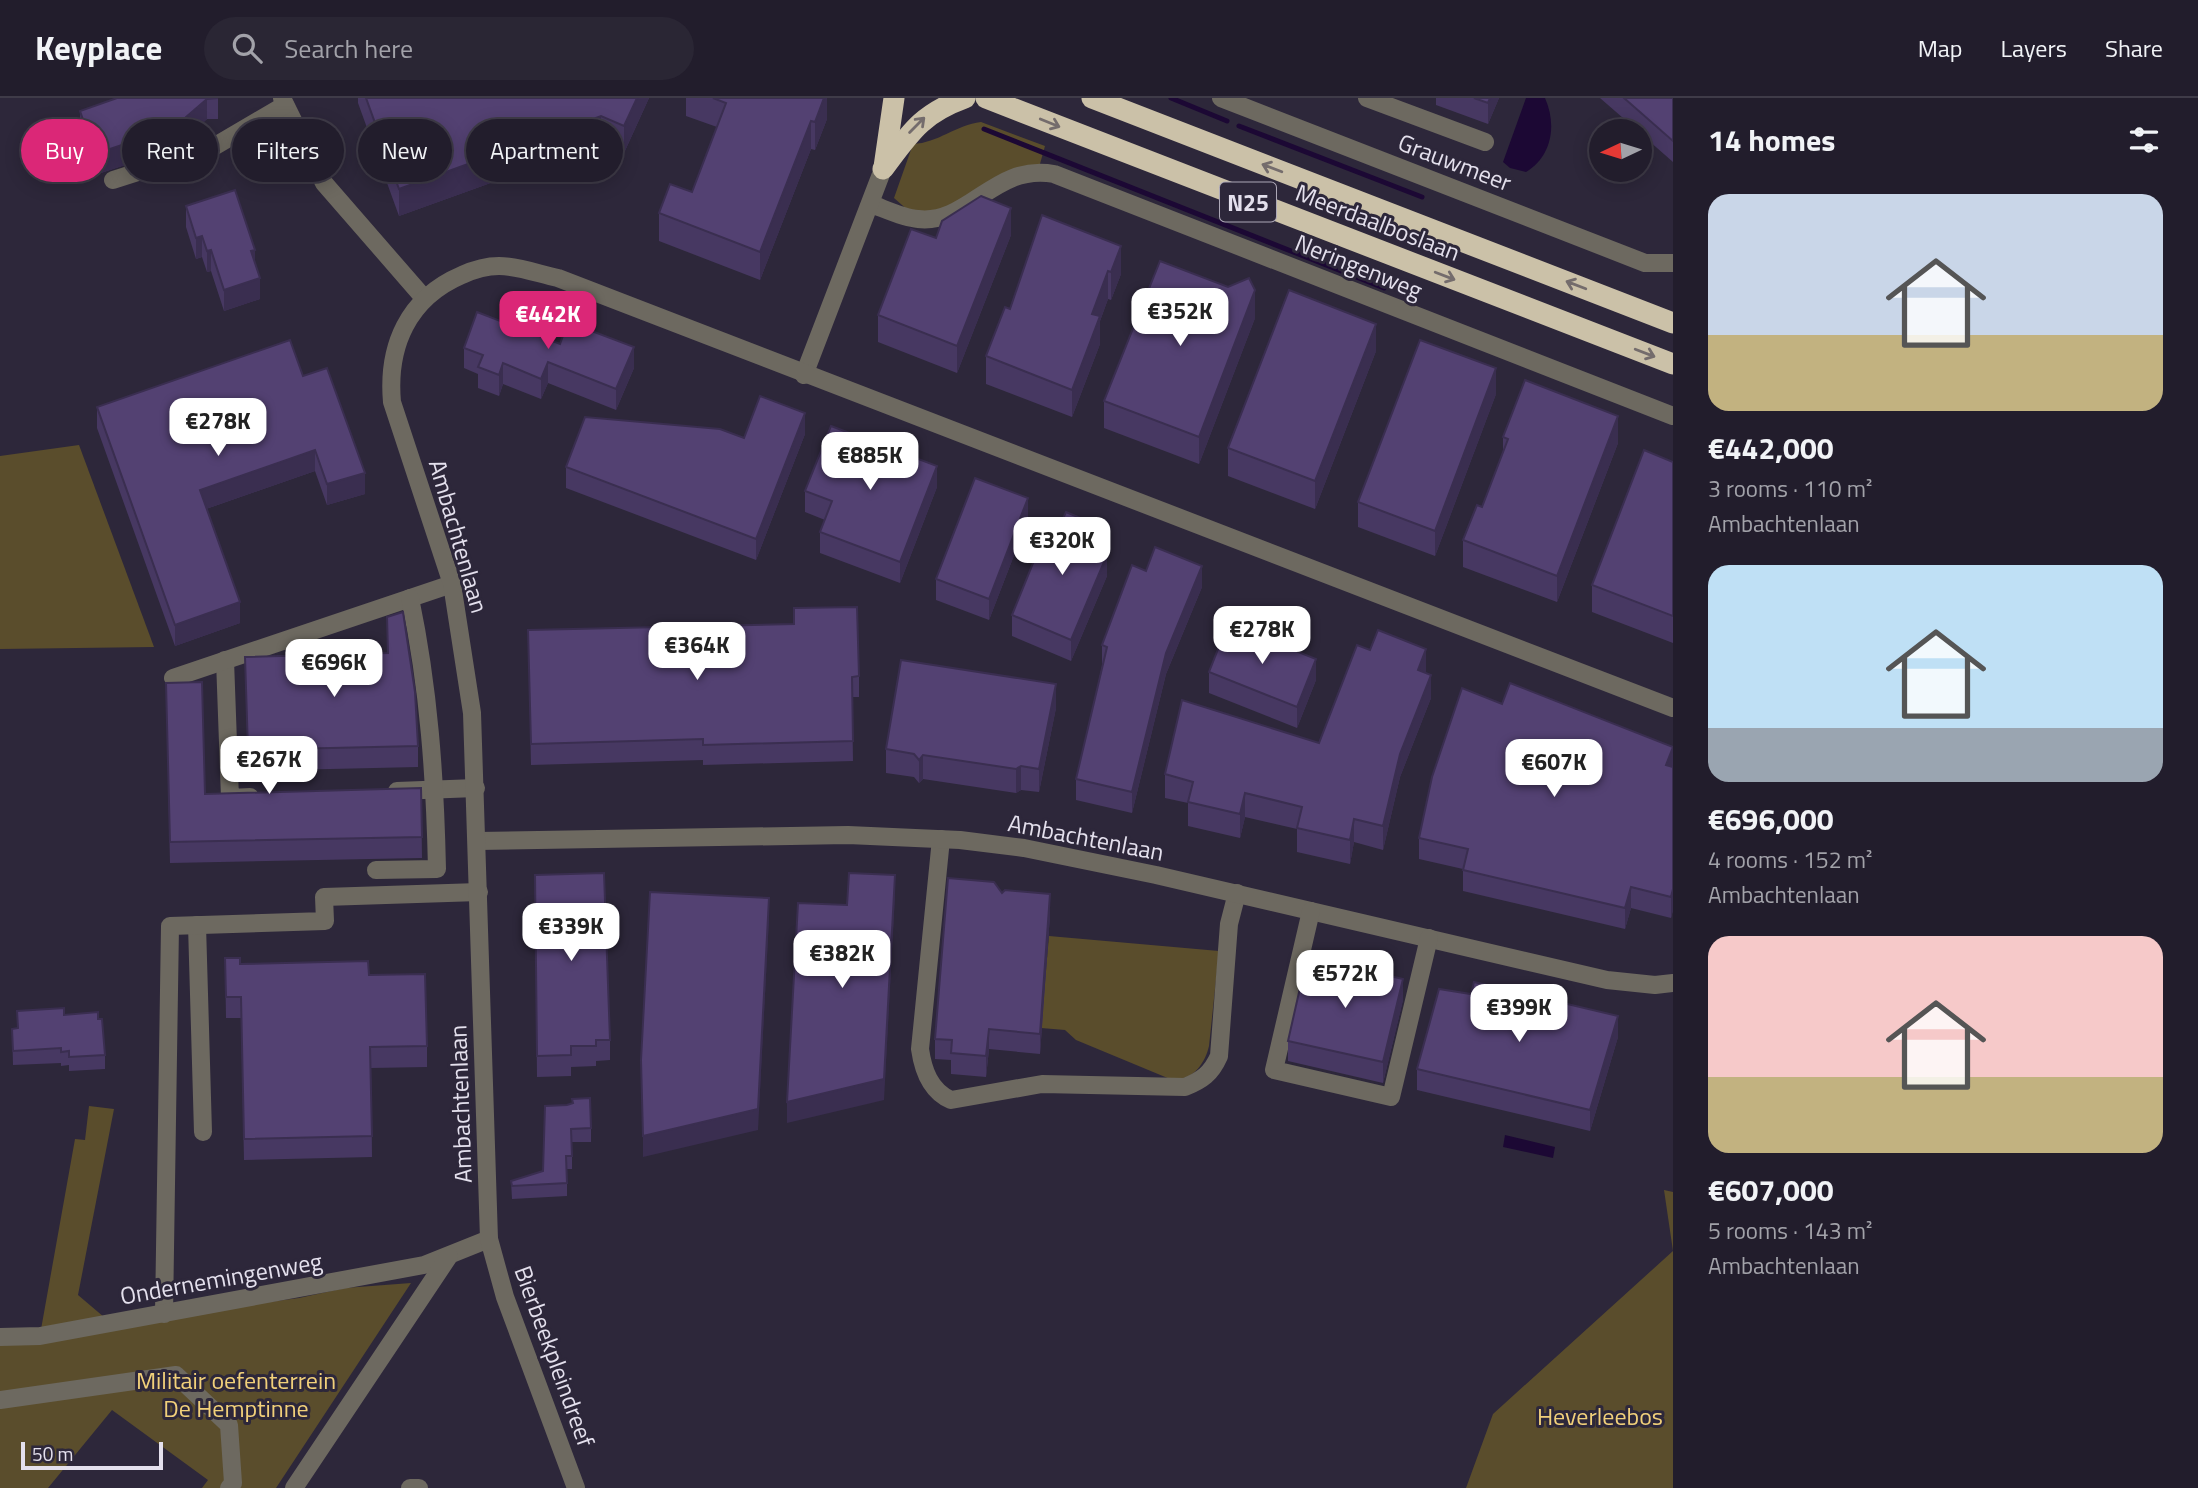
<!DOCTYPE html>
<meta charset="utf-8">
<style>
:root{--surface:#221d2c;--page:#2a2634;--text:#f1f3f6;--muted:#a2a2a9;--line:#3f3b48;--accent:#db2777}
body{margin:0;font-family:"Titillium Web",sans-serif;background:var(--page);color:var(--text);height:100vh;display:flex;flex-direction:column;font-size:26px;white-space:nowrap}
*{box-sizing:border-box;margin:0}
p{font-size:23px;color:var(--muted)}
.icon{flex:none;width:38px;height:38px;fill:none;stroke:currentColor;stroke-width:2;stroke-linecap:round;stroke-linejoin:round}
.map{position:relative;flex:1;overflow:hidden}
.details{display:flex;flex-direction:column;background:var(--surface);width:525px}
.details>*{flex:none}
.banner{position:absolute;left:21px;top:21px;width:665px;height:63px;display:flex;gap:14px}
.needle{width:46px;rotate:266deg}
.fabs{position:absolute;left:1589px;top:21px;display:grid;gap:14px}
.fabs a{display:grid;place-items:center;width:63px;height:63px;border-radius:50%;background:var(--surface);box-shadow:0 4px 18px #0003,0 0 0 2px var(--line);font-size:35px}
.scale{position:absolute;left:21px;bottom:18px;width:142px;box-sizing:border-box;padding-left:7px;border:4px solid #e4e0ed;border-top:0;font-size:19px;line-height:24px;white-space:nowrap;color:#e4e0ed;-webkit-text-stroke:5px #2d273a;paint-order:stroke}
.price{position:absolute;translate:-50% -60px;padding:0 16px;border-radius:14px;background:#fff;color:#222;font-size:23px;line-height:46px;filter:drop-shadow(0 2px 4px #0008)}
.price::after{content:'';position:absolute;left:50%;top:42px;width:21px;height:16px;margin-left:-10px;background:inherit;clip-path:polygon(0 0,100% 0,50% 100%)}
.price.on{background:var(--accent);color:#fff}
ul{padding:0;list-style:none}
li{display:grid;align-content:center;gap:14px;height:371px;padding:0 35px}
li span{display:grid;place-items:center;height:217px;border-radius:21px;color:#555}
li>.icon{margin-inline-start:auto}
span .icon{width:126px;height:126px;fill:#fffc;stroke-width:1}
li b{font-size:30px}
h2{display:flex;justify-content:space-between;align-items:center;height:84px;padding:0 35px;font-size:30px}
.tag{padding:0 24px;border-radius:32px;background:var(--surface);box-shadow:0 4px 18px #0003,0 0 0 2px var(--line);font-size:24px;line-height:63px}
.tag.on{background:var(--accent);color:#fff}
header{display:flex;align-items:center;gap:42px;box-sizing:border-box;height:98px;padding:0 35px;background:var(--surface);border-bottom:2px solid var(--line)}
header strong{font-size:33px}
nav{display:flex;gap:38px;margin-inline-start:auto;font-size:24px}
.search{width:490px;height:63px;background:var(--page);display:flex;align-items:center;gap:18px;box-sizing:border-box;padding:0 24px;border-radius:38px;color:var(--muted);font-size:26px}
main{display:flex;flex:1;min-height:0}
.map>svg:first-child{display:block}
.green{fill:#5a4d2c}
.water{fill:#1c0834}
.lines{fill:none;stroke-linecap:round;stroke-linejoin:round}
.stream{stroke:#1c0834;stroke-width:5}
.minor{stroke:#6d6960;stroke-width:18}
.highway{stroke:#cbc1a8;stroke-width:21}
.wall{fill:#473862}
.shaded-wall{fill:#3a2e50}
.building{fill:#534172;stroke:#3a2e50;stroke-width:2}
.oneway{stroke:#746c6c}
.labels{text-anchor:middle;dominant-baseline:central;stroke-width:6;stroke-linejoin:round;paint-order:stroke}
.shield{fill:#2d273a;stroke:#ada8b7;stroke-width:2}
.shield-label{font-size:23px;font-weight:bold;fill:#e4e0ed}
.street-label{font-size:24px;fill:#e4e0ed;stroke:#2d273a}
.park-label{font-size:24px;fill:#f1d07a;stroke:#2d273a}
</style>
<header>
<strong>Keyplace</strong>
<div class="search"><svg class="icon" aria-label="search" viewBox="0 0 24 24"><circle cx="10" cy="10" r="6"/><path d="M15 15l6 6"/></svg>Search here</div>
<nav><a>Map</a><a>Layers</a><a>Share</a></nav>
</header>
<main>
<div class="map">
<svg width="1673" height="1390" viewBox="0 0 1673 1390">
<rect width="100%" height="100%" fill="#2d273a"/>
<!-- green -->
<g class="green">
<path d="M981 24 1045 48 1038 73 918 121 894 100 913 46C938 45 956 27 981 24Z"/>
<path d="M79 347 154 549 0 551V358Z"/>
<path d="M1049 838 1219 853 1209 948C1205 966 1192 984 1170 981L1076 942 1065 932 1041 930Z"/>
<path d="M89 1008 114 1011 78 1197 111 1225 299 1200 345 1190 411 1185 276 1390H202L208 1382 112 1312 48 1390H0V1242L40 1237 75 1041 85 1042Z"/>
<path d="M1664 1092 1673 1094V1390H1466L1493 1316 1673 1153Z"/>
</g>
<!-- water -->
<g class="water">
<path d="M1526 0H1545C1557 27 1552 58 1526 74L1510 70 1503 64Z"/>
<path d="M1505 1037 1555 1049 1553 1060 1503 1049Z"/>
</g>
<g class="lines">
<!-- stream -->
<g class="stream">
<path d="M1171 0 1227 23"/>
<path d="M1239 28 1422 99"/>
<path d="M984 31 1384 190"/>
</g>
<!-- minor -->
<g class="minor">
<path d="M282 0 324 85 424 200"/>
<path d="M1221 0 1645 165H1673"/>
<path d="M1367 0 1485 44"/>
<path d="M113 82 210 51 285 7"/>
<path d="M871 106C885 111 903 120 918 121 969 127 994 65 1054 76L1673 318"/>
<path d="M804 277 883 71"/>
<path d="M225 562 230 700 250 699"/>
<path d="M173 580 452 486"/>
<path d="M397 693 476 690"/>
<path d="M941 741 920 951C923 972 930 993 951 1002L1042 986 1185 989C1202 982 1211 976 1219 958L1229 826 1237 795"/>
<path d="M478 743 848 737 960 742 1024 750 1156 777 1607 882 1655 887 1673 885"/>
<path d="M376 772 437 771C435 679 429 591 410 500"/>
<path d="M1311 813 1274 972 1391 999 1429 840"/>
<path d="M197 827 203 1034"/>
<path d="M164 1216 170 828 325 823 324 799 479 794"/>
<path d="M0 1239 40 1238 424 1167 489 1141"/>
<path d="M0 1302 176 1277 229 1327 233 1385 229 1390"/>
<path d="M294 1390 449 1158"/>
<path d="M410 1390H419"/>
<path d="M576 1390 505 1199 489 1141 472 615 452 486 392 304C387 248 408 200 462 177 473 172 487 168 499 168 518 168 539 176 558 180L1673 610"/>
</g>
<!-- highway -->
<g class="highway">
<path d="M986 0 1673 266"/>
<path d="M1092 0 1673 225"/>
<path d="M884 69 894 0"/>
<path d="M883 71C910 35 921 16 965 0"/>
</g>
</g>
<!-- wall -->
<g class="wall">
<path d="M218 0V21H207L188 38V46L95 77 80 34V13Z"/>
<path d="M358 0H649L624 55 601 45 399 118 358 5Z"/>
<path d="M686 0H827V21L815 52 811 51 760 182 659 143V115L692 94 717 29 686 18Z"/>
<path d="M1436 0H1499L1488 26 1436 7Z"/>
<path d="M1600 0H1673V64L1640 35V33H1638Z"/>
<path d="M176 53 195 78 179 84 176 74Z"/>
<path d="M186 108 255 165 260 201 224 213 211 173 207 174 202 159 196 161 186 129Z"/>
<path d="M1042 117 1121 176 1111 202 1108 201 1100 223V246L1072 319 986 286V258L1010 211Z"/>
<path d="M1011 137 957 275 878 244V217L936 140Z"/>
<path d="M1255 220 1199 366 1104 330V303Z"/>
<path d="M560 246 634 270 616 312 548 285 541 301 503 286 499 298 478 290V276L464 270V250Z"/>
<path d="M1376 253 1315 411 1228 378V350Z"/>
<path d="M303 278 365 396 327 407 315 373 206 411 240 525 175 548 97 330V309Z"/>
<path d="M1496 296 1435 458 1358 429V404Z"/>
<path d="M805 336 756 462 566 390V369L744 340Z"/>
<path d="M1503 339 1618 345 1557 504 1463 469V442L1482 409 1503 355Z"/>
<path d="M1673 364V545L1592 514V487Z"/>
<path d="M937 389 900 485 820 455V434L825 422 805 414V393Z"/>
<path d="M1028 421 989 522 936 502V481Z"/>
<path d="M1104 451 1102 455 1107 478 1071 563 1012 538V517Z"/>
<path d="M1146 473 1202 489 1166 576 1132 715 1076 702V681L1102 568V547Z"/>
<path d="M387 519 418 648V669L248 673 245 559 387 555Z"/>
<path d="M528 532 859 578V599H852L853 663 703 667V662L531 667Z"/>
<path d="M1209 574 1316 582 1297 630 1209 595Z"/>
<path d="M1426 574 1431 600 1400 679 1383 752 1354 744 1350 766 1297 754V731L1245 719 1240 740 1188 728V705L1165 700V676L1319 645Z"/>
<path d="M166 585 205 696 421 690 422 760 170 765Z"/>
<path d="M1502 606 1673 649V812L1671 820 1631 810 1625 831 1463 793V771L1419 761V740Z"/>
<path d="M1056 610 1039 694 1021 692 1016 695 923 681 919 685 914 679 886 675V651Z"/>
<path d="M535 777 610 942V962L596 963V968L571 969V978L537 979Z"/>
<path d="M1002 795 1050 817 1040 956 989 951 986 979 951 976V962L935 961V941Z"/>
<path d="M225 860 240 866 369 877 427 948V969L371 970 372 1059 244 1062 241 920H226Z"/>
<path d="M1403 902 1383 985 1288 963V943Z"/>
<path d="M17 913 98 921 105 957V971L69 973V967L61 968V965L13 967 12 931 17 930Z"/>
<path d="M1618 939 1590 1033 1417 992V971Z"/>
<path d="M545 1008 591 1030V1044H572V1071H567V1098L512 1101 511 1083 543 1073Z"/>
</g>
<!-- shaded-wall -->
<g class="shaded-wall">
<path d="M637 0H649L624 55V28Z"/>
<path d="M824 0H827V21L815 52V24Z"/>
<path d="M1490 0H1499L1488 26V5Z"/>
<path d="M207 1V21L188 38V46L95 77V56L186 19Z"/>
<path d="M601 18V45L399 118V91Z"/>
<path d="M811 23V51L760 182V154Z"/>
<path d="M195 57V78L179 84V63Z"/>
<path d="M1011 110V137L957 275V248Z"/>
<path d="M202 138V159L196 161V140Z"/>
<path d="M1121 148V176L1111 202V174Z"/>
<path d="M211 152V173L207 174V153Z"/>
<path d="M255 152V173L251 153Z"/>
<path d="M1108 173V201L1100 223V246L1072 319V292L1092 216Z"/>
<path d="M260 180V201L224 213V192Z"/>
<path d="M1255 192V220L1199 366V339Z"/>
<path d="M1376 226V253L1315 411V383Z"/>
<path d="M634 249V270L616 312V291Z"/>
<path d="M548 264V285L541 301V281Z"/>
<path d="M503 265V286L499 298V277Z"/>
<path d="M1496 270V296L1435 458V433Z"/>
<path d="M805 315V336L756 462V441Z"/>
<path d="M1618 318V345L1557 504V478Z"/>
<path d="M315 352V373L200 413V392Z"/>
<path d="M937 368V389L900 485V464Z"/>
<path d="M365 375V396L327 407V386Z"/>
<path d="M1028 400V421L989 522V501Z"/>
<path d="M1104 430V451L1095 473V452Z"/>
<path d="M1107 457V478L1071 563V542Z"/>
<path d="M1202 468V489L1166 576 1132 715V694L1166 555Z"/>
<path d="M240 504V525L175 548V527Z"/>
<path d="M1426 551V575L1418 572Z"/>
<path d="M1316 561V582L1297 630V609Z"/>
<path d="M1431 577V600L1400 679 1383 752V728L1400 656Z"/>
<path d="M1056 586V610L1039 694V671Z"/>
<path d="M1673 649V670L1666 667Z"/>
<path d="M923 657V681L919 685V662Z"/>
<path d="M1021 668V692L1016 695V671Z"/>
<path d="M1245 695V719L1240 740V716Z"/>
<path d="M1354 721V744L1350 766V742Z"/>
<path d="M895 777V798L884 1002 787 1025V1004Z"/>
<path d="M1631 789V810L1625 831V810Z"/>
<path d="M1673 791V812L1671 820V799Z"/>
<path d="M1050 796V817L1040 956V936Z"/>
<path d="M769 800V821L758 1032 643 1059V1038Z"/>
<path d="M1403 881V902L1383 985V964Z"/>
<path d="M1618 918V939L1590 1033V1012Z"/>
<path d="M989 931V951L986 979V958Z"/>
</g>
<!-- building -->
<g class="building">
<path d="M117 0H218L207 1 186 19 188 25 95 56 80 13Z"/>
<path d="M366 0H637L624 28 601 18 399 91Z"/>
<path d="M713 0H824L815 24 811 23 760 154 659 115 670 86 692 94 726 5Z"/>
<path d="M1474 0H1490L1488 5Z"/>
<path d="M1624 0H1673V43Z"/>
<path d="M192 48 195 57 179 63 176 53Z"/>
<path d="M235 92 255 152 251 153 260 180 224 192 211 152 207 153 202 138 196 140 186 108Z"/>
<path d="M981 98 1011 110 957 248 878 217 911 131 936 140 942 123Z"/>
<path d="M1042 117 1121 148 1111 174 1108 173 1092 216 1100 218 1072 292 986 258 1005 209 1010 211Z"/>
<path d="M1160 163 1228 189 1249 180 1255 192 1199 339 1104 303Z"/>
<path d="M1289 192 1376 226 1315 383 1228 350Z"/>
<path d="M477 214 560 246 568 224 634 249 616 291 548 264 541 281 503 265 499 277 478 269 483 257 464 250Z"/>
<path d="M290 242 303 278 327 270 365 375 327 386 315 352 200 392 240 504 175 527 97 309Z"/>
<path d="M1420 242 1496 270 1435 433 1358 404Z"/>
<path d="M1525 282 1618 318 1557 478 1463 442 1477 407 1482 409 1508 341 1503 339Z"/>
<path d="M760 298 805 315 756 441 566 369 585 319 720 331 744 340Z"/>
<path d="M831 328 937 368 900 464 820 434 832 403 805 393Z"/>
<path d="M1644 352 1673 364V518L1592 487Z"/>
<path d="M975 380 1028 400 989 501 936 481Z"/>
<path d="M1066 414 1104 430 1095 452 1107 457 1071 542 1012 517 1046 433 1056 436Z"/>
<path d="M1155 449 1202 468 1166 555 1132 694 1076 681 1107 549 1102 547 1132 467 1146 473Z"/>
<path d="M857 509 859 578 852 579 853 643 703 647V641L531 646 528 532 794 526V510Z"/>
<path d="M403 514 415 594 418 648 248 652 245 559 388 555 387 519Z"/>
<path d="M1228 526 1316 561 1297 609 1209 574Z"/>
<path d="M1378 532 1426 551 1418 572 1431 577 1400 656 1383 728 1354 721 1350 742 1297 730 1302 709 1245 695 1240 716 1188 704 1193 684 1165 676 1182 602 1319 645 1357 547 1370 552Z"/>
<path d="M901 562 1056 586 1039 671 1021 668 1016 671 923 657 919 662 914 656 886 651Z"/>
<path d="M202 584 205 696 421 690 422 739 170 744 166 585Z"/>
<path d="M1510 585 1673 649 1666 667 1673 669V791L1671 799 1631 789 1625 810 1463 772 1468 751 1419 740 1432 679 1462 590 1502 606Z"/>
<path d="M604 775 610 942H596V948H571V957L537 958 535 777Z"/>
<path d="M849 775 895 777 884 981 787 1004 798 805 847 807Z"/>
<path d="M948 780 994 784 1002 795 1005 792 1050 796 1040 936 989 931 986 958 951 955 952 942 935 941Z"/>
<path d="M650 794 769 800 758 1011 643 1038 641 962Z"/>
<path d="M1307 859 1403 881 1383 964 1288 943Z"/>
<path d="M225 860H240V866L368 863 369 877 425 876 427 948 370 949 372 1038 244 1041 241 899H226Z"/>
<path d="M1474 884 1618 918 1590 1012 1417 971 1439 891 1471 896Z"/>
<path d="M64 910V917L98 914V921H102L105 957 69 959V953L61 954V950L13 953 12 931 18 930 17 913Z"/>
<path d="M590 1000 591 1030 571 1031 572 1058H566L567 1085 512 1088 511 1083 543 1073 545 1008 567 1007 573 1005 572 1001Z"/>
</g>
<!-- one-way arrows -->
<defs><path id="oneway-shaft" d="M-6 0H5M1.5-3L5.5 0L1.5 3" fill="none" stroke-width="1.6" stroke-linecap="round" stroke-linejoin="round" transform="scale(1.75)"/></defs>
<g class="oneway">
<use href="#oneway-shaft" transform="translate(1050 25) rotate(22)"/>
<use href="#oneway-shaft" transform="translate(917 27) rotate(-45)"/>
<use href="#oneway-shaft" transform="translate(1272 70) rotate(-159)"/>
<use href="#oneway-shaft" transform="translate(1445 178) rotate(21)"/>
<use href="#oneway-shaft" transform="translate(1576 187) rotate(-159)"/>
<use href="#oneway-shaft" transform="translate(1645 255) rotate(21)"/>
</g>
<g class="labels">
<!-- shield labels -->
<rect class="shield" x="1220" y="84.5" width="56" height="39" rx="5"/>
<g class="shield-label">
<text x="1248" y="104">N25</text>
</g>
<!-- street labels -->
<g class="street-label">
<text transform="translate(1455 64) rotate(21)">Grauwmeer</text>
<text transform="translate(1378 124) rotate(21)">Meerdaalboslaan</text>
<text transform="translate(1359 168) rotate(22)">Neringenweg</text>
<text transform="translate(459 438) rotate(74)">Ambachtenlaan</text>
<text transform="translate(1086 739) rotate(11)">Ambachtenlaan</text>
<text transform="translate(460 1006) rotate(-92)">Ambachtenlaan</text>
<text transform="translate(221 1180) rotate(-10)">Ondernemingenweg</text>
<text transform="translate(555 1258) rotate(70)">Bierbeekpleindreef</text>
</g>
<!-- park labels -->
<g class="park-label">
<text x="236" y="1282">Militair oefenterrein<tspan x="236" dy="28">De Hemptinne</tspan></text>
<text x="1600" y="1318">Heverleebos</text>
</g>
</g>
</svg>
<div class="fabs">
<a><svg class="needle" viewBox="-14 -14 28 28"><path d="M0-13l5 13h-10z" fill="#e53935"/><path d="M0 13l5-13h-10z" fill="#a2a2a9"/></svg></a>
</div>
<div class="scale">50 m</div>
<b class="price" style="left:1180px;top:250px">€352K</b>
<b class="price on" style="left:548px;top:253px">€442K</b>
<b class="price" style="left:218px;top:360px">€278K</b>
<b class="price" style="left:870px;top:394px">€885K</b>
<b class="price" style="left:1062px;top:479px">€320K</b>
<b class="price" style="left:1262px;top:568px">€278K</b>
<b class="price" style="left:697px;top:584px">€364K</b>
<b class="price" style="left:334px;top:601px">€696K</b>
<b class="price" style="left:269px;top:698px">€267K</b>
<b class="price" style="left:1554px;top:701px">€607K</b>
<b class="price" style="left:571px;top:865px">€339K</b>
<b class="price" style="left:842px;top:892px">€382K</b>
<b class="price" style="left:1345px;top:912px">€572K</b>
<b class="price" style="left:1519px;top:946px">€399K</b>
<div class="banner">
<a class="tag on">Buy</a>
<a class="tag">Rent</a>
<a class="tag">Filters</a>
<a class="tag">New</a>
<a class="tag">Apartment</a>
</div>
</div>
<section class="details">
<h2>14 homes<svg class="icon" aria-label="filters" viewBox="0 0 24 24"><path d="M4 7h16M4 17h16"/><circle cx="9" cy="7" r="2"/><circle cx="15" cy="17" r="2"/></svg></h2>
<ul>
<li><span style="background:linear-gradient(#c9d6e8 65%,#c2b280 0)"><svg class="icon" aria-label="home" viewBox="0 0 24 24"><path d="M3 11l9-7 9 7M6 9v11h12V9"/></svg></span><div><b>€442,000</b><p>3 rooms · 110 m²</p><p>Ambachtenlaan</p></div></li>
<li><span style="background:linear-gradient(#bfe0f5 75%,#9aa5b1 0)"><svg class="icon" aria-label="home" viewBox="0 0 24 24"><path d="M3 11l9-7 9 7M6 9v11h12V9"/></svg></span><div><b>€696,000</b><p>4 rooms · 152 m²</p><p>Ambachtenlaan</p></div></li>
<li><span style="background:linear-gradient(#f6c9c9 65%,#c2b280 0)"><svg class="icon" aria-label="home" viewBox="0 0 24 24"><path d="M3 11l9-7 9 7M6 9v11h12V9"/></svg></span><div><b>€607,000</b><p>5 rooms · 143 m²</p><p>Ambachtenlaan</p></div></li>
</ul>
</section>
</main>
